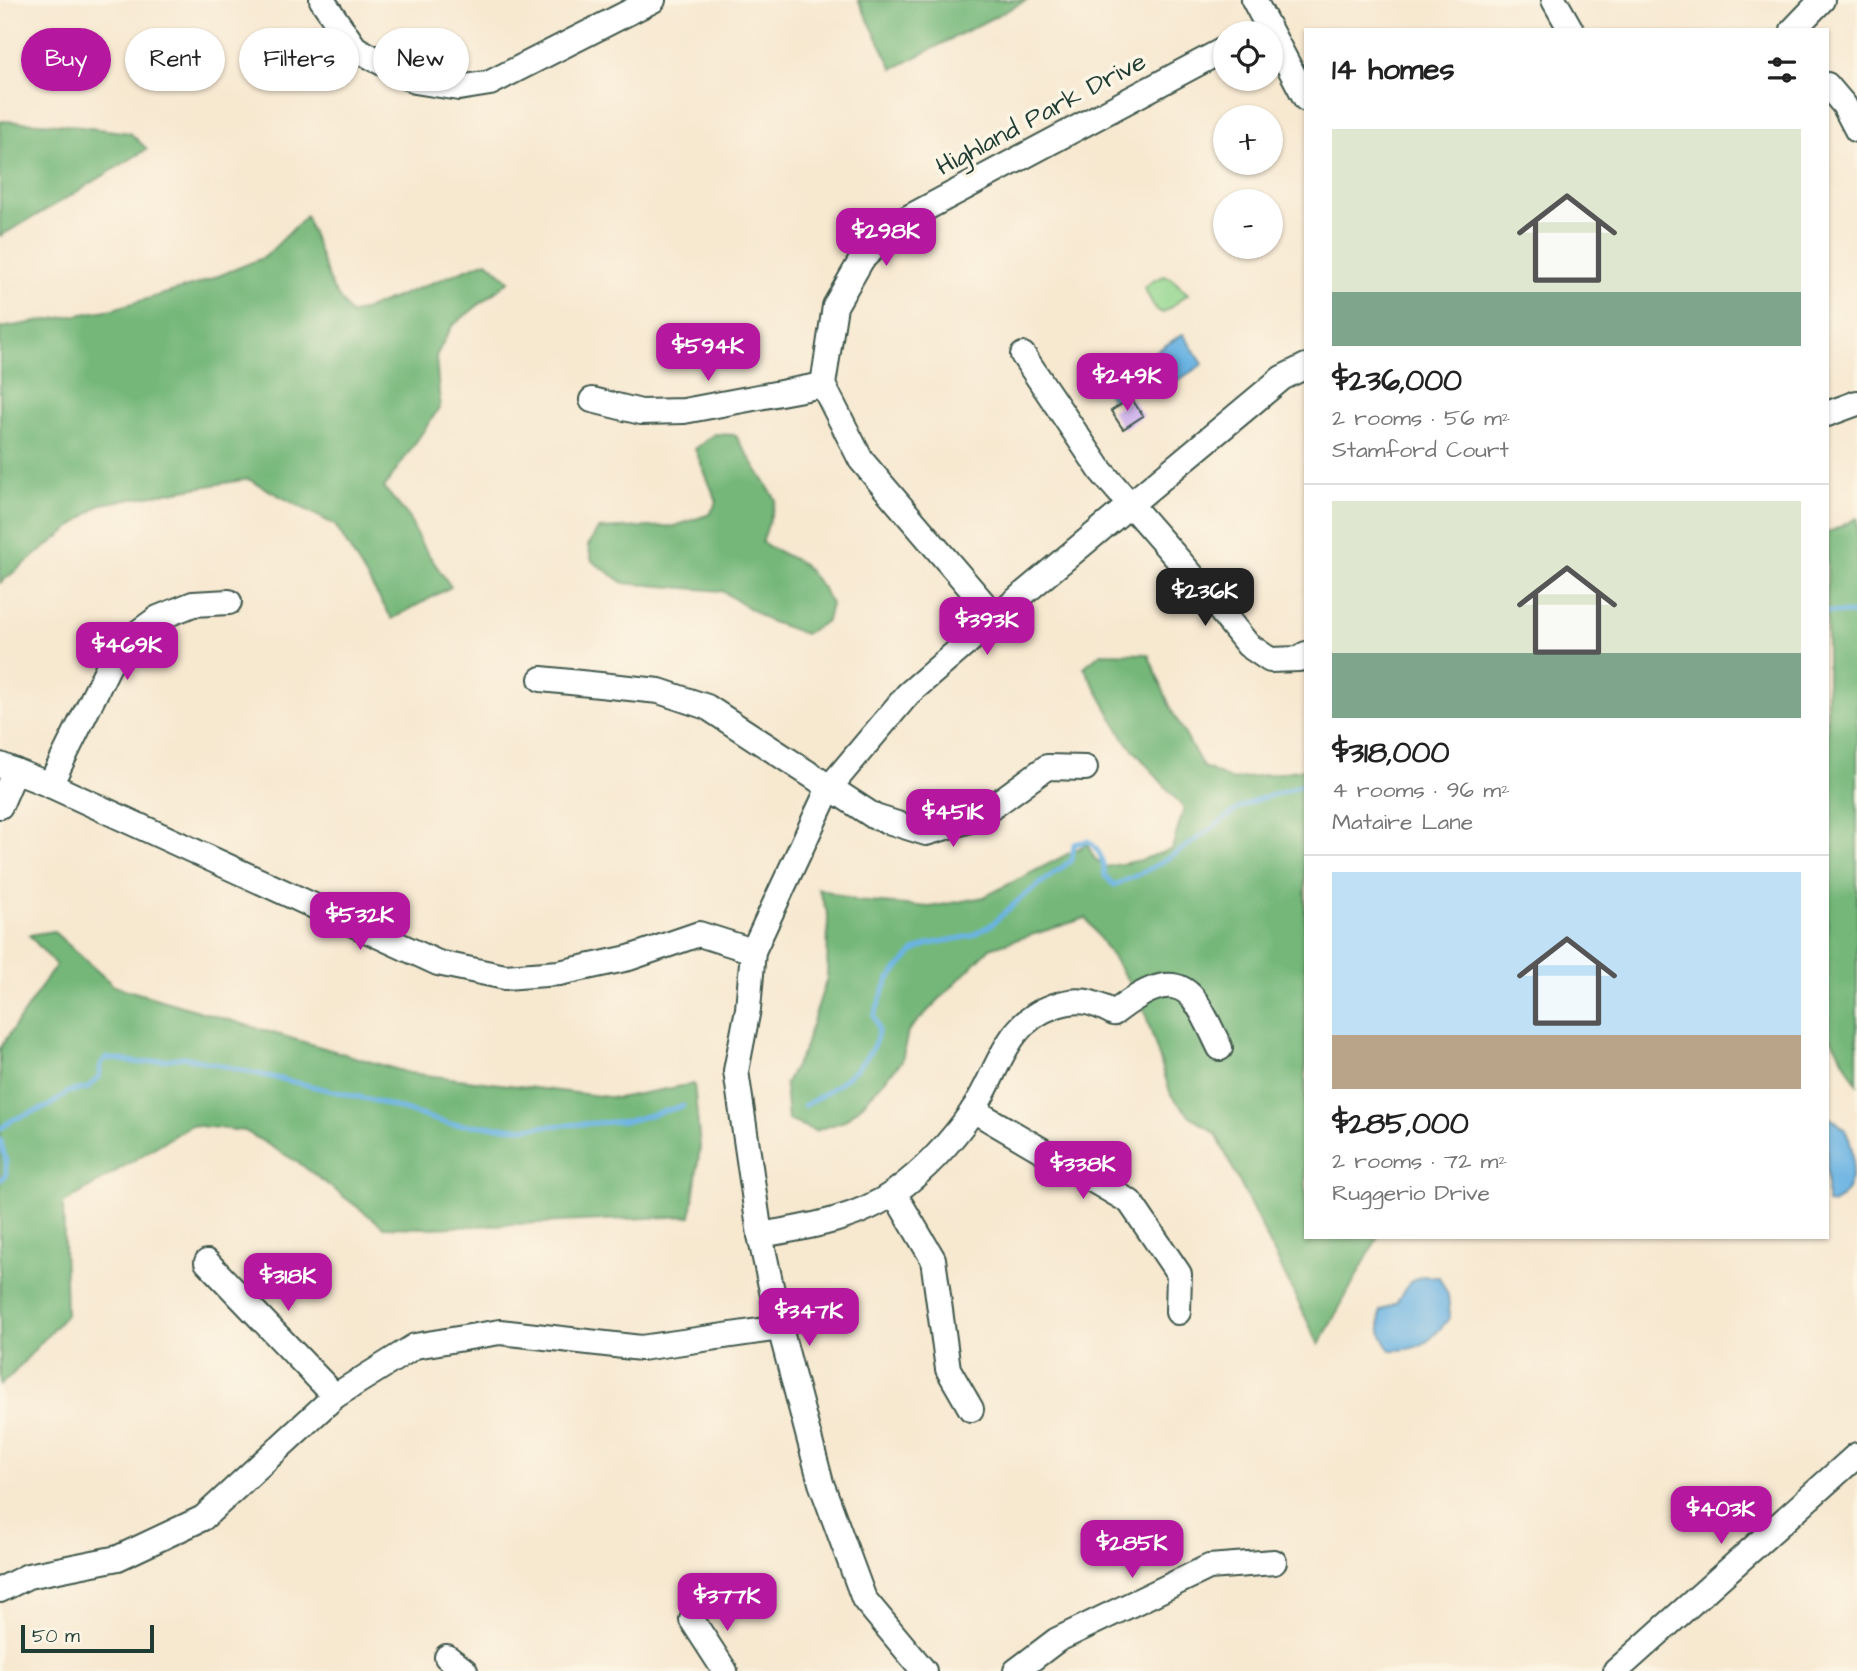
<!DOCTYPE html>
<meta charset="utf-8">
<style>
:root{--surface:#fff;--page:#f6f6f6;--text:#222;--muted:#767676;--line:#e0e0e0;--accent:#b5179e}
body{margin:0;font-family:"Architects Daughter",sans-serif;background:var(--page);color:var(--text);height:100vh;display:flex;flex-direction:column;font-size:26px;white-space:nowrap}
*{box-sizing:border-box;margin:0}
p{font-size:23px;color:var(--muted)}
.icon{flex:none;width:38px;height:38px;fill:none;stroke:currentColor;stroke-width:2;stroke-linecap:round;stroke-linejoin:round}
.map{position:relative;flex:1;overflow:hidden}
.sheet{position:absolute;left:1304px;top:28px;width:525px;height:1211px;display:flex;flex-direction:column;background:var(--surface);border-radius:0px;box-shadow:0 2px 5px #0004}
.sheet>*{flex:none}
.top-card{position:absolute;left:21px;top:28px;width:665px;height:63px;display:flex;gap:14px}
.controls{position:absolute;left:1213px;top:21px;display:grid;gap:14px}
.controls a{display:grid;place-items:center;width:70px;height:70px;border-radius:50%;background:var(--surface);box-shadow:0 2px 5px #0004;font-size:35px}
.scale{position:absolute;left:21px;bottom:18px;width:133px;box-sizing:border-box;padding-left:7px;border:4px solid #1f3d34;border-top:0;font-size:19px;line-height:24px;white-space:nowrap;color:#1f3d34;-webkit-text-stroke:5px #fcf5e5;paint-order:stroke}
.price{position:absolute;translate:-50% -60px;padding:0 16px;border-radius:14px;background:var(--accent);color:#fff;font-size:23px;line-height:46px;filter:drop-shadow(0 2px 4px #0008)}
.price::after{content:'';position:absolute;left:50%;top:42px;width:21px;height:16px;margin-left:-10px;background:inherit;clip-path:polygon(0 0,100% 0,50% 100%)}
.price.on{background:#222;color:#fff}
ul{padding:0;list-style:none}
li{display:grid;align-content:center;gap:14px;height:371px;padding:0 28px}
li+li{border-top:2px solid var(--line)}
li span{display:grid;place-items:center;height:217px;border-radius:0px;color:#555}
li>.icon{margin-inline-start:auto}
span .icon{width:126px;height:126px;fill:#fffc;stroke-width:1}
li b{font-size:30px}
h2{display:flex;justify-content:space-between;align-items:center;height:84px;padding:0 28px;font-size:30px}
.tag{padding:0 24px;border-radius:32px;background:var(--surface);box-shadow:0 2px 5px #0004;font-size:24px;line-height:63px}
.tag.on{background:var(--accent);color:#fff}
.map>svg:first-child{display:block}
.green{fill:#92d68e;stroke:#588a61;stroke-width:2}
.forest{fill:#75b779;stroke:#4a7a56;stroke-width:2}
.water{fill:#6bb3e3;stroke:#45788c;stroke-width:2}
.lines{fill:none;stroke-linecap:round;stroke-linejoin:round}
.stream{stroke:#6bb3e3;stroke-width:5}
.building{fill:#cfb2ed}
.minor-casing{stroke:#3f574b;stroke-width:28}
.minor{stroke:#fff;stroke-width:24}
.labels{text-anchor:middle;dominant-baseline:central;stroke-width:7;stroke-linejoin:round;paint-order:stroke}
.street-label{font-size:26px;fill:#1f3d34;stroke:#fcf5e5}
</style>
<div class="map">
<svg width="1857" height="1671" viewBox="0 0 1857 1671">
<rect width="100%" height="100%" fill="#fcf5e5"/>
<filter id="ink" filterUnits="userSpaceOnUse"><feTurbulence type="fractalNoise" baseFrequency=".0143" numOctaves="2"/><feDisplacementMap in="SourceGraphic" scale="14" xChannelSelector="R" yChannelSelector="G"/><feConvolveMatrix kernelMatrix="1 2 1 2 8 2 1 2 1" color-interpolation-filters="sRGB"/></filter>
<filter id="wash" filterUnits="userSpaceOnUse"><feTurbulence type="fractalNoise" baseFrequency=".00686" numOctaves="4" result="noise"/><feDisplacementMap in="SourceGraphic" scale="28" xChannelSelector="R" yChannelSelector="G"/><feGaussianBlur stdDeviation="1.57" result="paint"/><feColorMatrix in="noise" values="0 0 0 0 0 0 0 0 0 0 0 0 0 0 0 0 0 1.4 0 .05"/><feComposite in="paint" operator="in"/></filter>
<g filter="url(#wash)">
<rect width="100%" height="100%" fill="#f7e8d0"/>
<!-- green -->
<path class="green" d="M1164 276 1171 278 1188 294 1163 313 1156 310 1144 288 1151 282Z"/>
<!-- forest -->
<g class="forest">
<path d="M858 0H1027L893 69Z"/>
<path d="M0 121 58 124 130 133 147 149 55 205 0 236Z"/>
<path d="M306 216 332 287 351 315 487 261 509 281 452 326 436 356 440 407 384 488 408 516 420 542 451 587 392 619 335 525 248 479 101 504 0 583V328L113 309 201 283 265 257Z"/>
<path d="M714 434 735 435 776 500 762 543 803 564 822 587 831 604 827 621 805 634 769 621 722 591 624 583 592 561 588 546 598 529 675 526 710 514 717 502 695 449Z"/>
<path d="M1857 518V1084L1831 1038 1827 1040V533Z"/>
<path d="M1101 653 1148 654 1172 711 1203 767 1232 780 1305 769 1306 1237H1378L1319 1345 1216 1134 1189 1115 1171 1095 1141 1000 1086 918 990 948 908 1031 902 1061 858 1109 844 1121 815 1131 788 1120 785 1084 803 1052 827 978 828 915 818 888 857 901 930 907 984 897 1087 844 1095 859 1106 867 1141 860 1172 849 1184 808 1124 739 1084 667Z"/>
<path d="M53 931 114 986 409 1073 617 1098 694 1084 700 1147 691 1216 431 1228 384 1227 299 1163 245 1131 191 1125 63 1204 66 1315 10 1377 0 1385V1048L56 965 29 935Z"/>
</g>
<!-- water -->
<g class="water">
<path d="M1183 334 1203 364 1152 397 1132 367Z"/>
<path d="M1117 372 1129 389 1112 400 1101 383Z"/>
<path d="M1827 1117C1835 1119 1839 1124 1845 1130 1857 1152 1857 1191 1832 1204L1827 1203Z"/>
<path d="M1422 1276 1439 1277 1448 1295 1450 1317C1432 1340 1422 1351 1391 1350 1381 1339 1379 1327 1380 1311L1396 1303 1410 1282Z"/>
</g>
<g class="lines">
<!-- stream -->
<g class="stream">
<path d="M1827 612 1857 614"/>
<path d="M804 1106C830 1091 873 1064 878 1032 879 1027 876 1021 874 1016L888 980 914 951 929 944 971 936 991 925 1021 898 1072 860 1074 844 1088 841C1101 850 1103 861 1105 876L1114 885C1160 868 1196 840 1235 811 1255 796 1283 795 1306 783"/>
<path d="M0 1129 12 1120 49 1106 68 1092 88 1088 99 1077 101 1064 106 1058 142 1063 184 1057 372 1100 449 1124 519 1128 628 1121 683 1106"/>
<path d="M0 1139 6 1161V1175L0 1180"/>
</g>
</g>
<g id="blocks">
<!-- building -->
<path class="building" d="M1131 398 1143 416 1123 429 1111 411Z"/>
</g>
</g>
<g filter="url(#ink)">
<use href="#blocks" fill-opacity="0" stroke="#3f574b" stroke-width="2"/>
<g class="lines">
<!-- minor casing -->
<g class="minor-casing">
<g id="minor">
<path d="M322 0 355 48 415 81 459 88 490 83 653 0"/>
<path d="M1254 0 1306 99"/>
<path d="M1554 0 1571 30"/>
<path d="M1793 30 1822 0"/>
<path d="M1827 85 1844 105 1857 130"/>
<path d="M1023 355 1101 471 1196 580 1248 645 1270 660 1299 659 1306 654"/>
<path d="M592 400 641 412 684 411 823 385"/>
<path d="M1827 414 1857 403"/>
<path d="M996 618 861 460 823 385 835 306 862 259 902 221 1225 49"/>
<path d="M541 679 659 691 707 707 875 817 926 833 977 818 1047 767 1085 768"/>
<path d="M0 765 50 785 438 963 505 977 559 973 629 958 699 934 753 951"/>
<path d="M50 785 118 647 158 618 193 604 229 602"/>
<path d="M0 806 15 771"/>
<path d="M973 1110 1130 1202 1179 1274 1178 1312"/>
<path d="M894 1193 933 1259 948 1369 971 1409"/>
<path d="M760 1235C806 1227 856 1220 895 1192 925 1170 951 1142 972 1112 999 1072 1004 1023 1054 1006 1079 997 1091 1001 1114 1013 1135 997 1170 970 1193 998 1204 1012 1212 1032 1220 1048"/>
<path d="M207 1262 335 1396"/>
<path d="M0 1590 28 1576 118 1558 203 1518 335 1396 415 1346 500 1332 641 1348 780 1328"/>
<path d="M692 1620 725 1671"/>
<path d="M447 1657 465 1671"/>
<path d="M924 1671 864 1599 821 1483 780 1328 760 1235 736 1071 748 1009 753 951 829 788 908 694 1023 594 1282 378 1306 366"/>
<path d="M1016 1671 1057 1640 1209 1567 1274 1562"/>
<path d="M1616 1671 1857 1455"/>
</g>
</g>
<!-- minor -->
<use href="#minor" class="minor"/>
</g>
</g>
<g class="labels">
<!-- street labels -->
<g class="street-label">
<text transform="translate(1041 114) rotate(-28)">Highland Park Drive</text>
</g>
</g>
</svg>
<div class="controls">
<a><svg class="icon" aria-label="locate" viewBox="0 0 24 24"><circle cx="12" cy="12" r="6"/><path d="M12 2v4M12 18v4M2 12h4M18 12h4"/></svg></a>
<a>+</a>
<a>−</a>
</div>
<div class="scale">50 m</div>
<b class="price" style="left:886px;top:268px">$298K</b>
<b class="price" style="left:708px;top:383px">$594K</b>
<b class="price" style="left:1127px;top:413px">$249K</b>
<b class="price on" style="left:1205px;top:628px">$236K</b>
<b class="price" style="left:987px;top:657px">$393K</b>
<b class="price" style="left:127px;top:682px">$469K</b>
<b class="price" style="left:953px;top:849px">$451K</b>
<b class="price" style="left:360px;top:952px">$532K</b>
<b class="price" style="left:1083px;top:1201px">$338K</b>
<b class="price" style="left:288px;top:1313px">$318K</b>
<b class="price" style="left:809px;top:1348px">$347K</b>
<b class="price" style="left:1721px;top:1546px">$403K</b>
<b class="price" style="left:1132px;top:1580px">$285K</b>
<b class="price" style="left:727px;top:1633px">$377K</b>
<div class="top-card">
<a class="tag on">Buy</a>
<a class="tag">Rent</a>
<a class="tag">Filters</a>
<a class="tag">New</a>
</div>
<section class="sheet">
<h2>14 homes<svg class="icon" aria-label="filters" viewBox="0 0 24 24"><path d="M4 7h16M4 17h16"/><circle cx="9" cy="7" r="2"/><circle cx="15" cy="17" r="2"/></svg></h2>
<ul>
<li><span style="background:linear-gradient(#dfe7d0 75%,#7fa58c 0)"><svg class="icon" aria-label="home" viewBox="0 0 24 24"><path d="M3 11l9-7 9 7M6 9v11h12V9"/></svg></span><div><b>$236,000</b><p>2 rooms · 56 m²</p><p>Stamford Court</p></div></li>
<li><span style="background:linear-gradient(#dfe7d0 70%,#7fa58c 0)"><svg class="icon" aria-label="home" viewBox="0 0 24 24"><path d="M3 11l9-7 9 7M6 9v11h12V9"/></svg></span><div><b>$318,000</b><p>4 rooms · 96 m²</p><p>Mataire Lane</p></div></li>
<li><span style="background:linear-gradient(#bfe0f5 75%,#b9a48a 0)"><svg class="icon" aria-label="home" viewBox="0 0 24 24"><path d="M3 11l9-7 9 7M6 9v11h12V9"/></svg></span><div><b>$285,000</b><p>2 rooms · 72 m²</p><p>Ruggerio Drive</p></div></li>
</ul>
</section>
</div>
